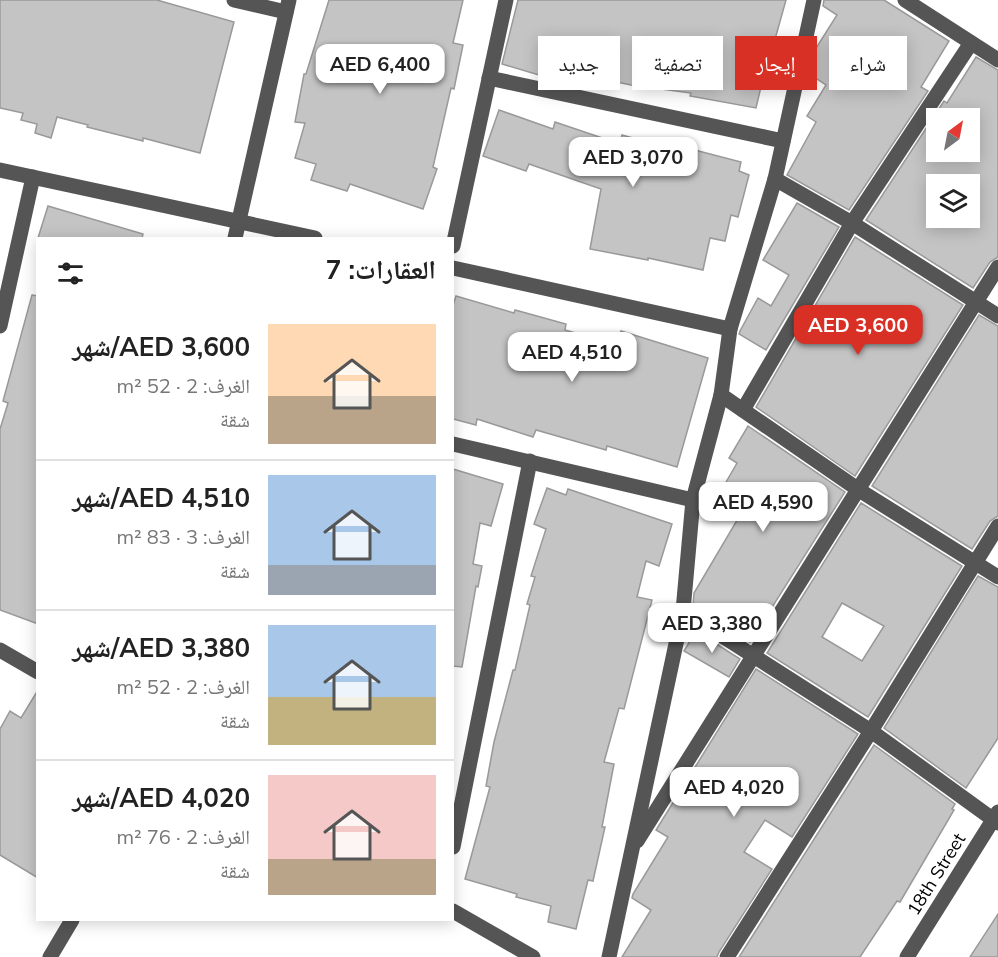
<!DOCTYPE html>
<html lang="ar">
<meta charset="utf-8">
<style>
:root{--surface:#fff;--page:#f6f6f6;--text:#222;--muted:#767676;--line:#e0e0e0;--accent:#d93025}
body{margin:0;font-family:Mulish,"Noto Naskh Arabic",sans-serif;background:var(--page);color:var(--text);direction:rtl;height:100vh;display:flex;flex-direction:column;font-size:22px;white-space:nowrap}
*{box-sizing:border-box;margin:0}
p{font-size:20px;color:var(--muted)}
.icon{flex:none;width:33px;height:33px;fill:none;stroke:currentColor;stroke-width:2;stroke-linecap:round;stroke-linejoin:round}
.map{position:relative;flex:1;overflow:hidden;direction:ltr}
.details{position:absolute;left:36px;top:237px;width:418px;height:684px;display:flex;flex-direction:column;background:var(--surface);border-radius:0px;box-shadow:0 3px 15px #0003;direction:rtl}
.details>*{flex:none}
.hud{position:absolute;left:472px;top:36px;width:435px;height:54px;direction:rtl;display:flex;gap:12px}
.needle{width:39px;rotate:32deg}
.tools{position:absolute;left:926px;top:108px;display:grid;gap:12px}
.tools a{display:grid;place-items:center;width:54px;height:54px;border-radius:0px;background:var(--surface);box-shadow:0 3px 15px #0003;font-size:30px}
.price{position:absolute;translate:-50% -51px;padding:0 14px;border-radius:12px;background:#fff;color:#222;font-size:20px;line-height:39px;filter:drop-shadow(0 2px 3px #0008)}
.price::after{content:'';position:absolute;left:50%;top:36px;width:18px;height:14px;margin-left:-9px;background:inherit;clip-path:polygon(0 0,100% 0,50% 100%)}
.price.active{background:var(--accent);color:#fff}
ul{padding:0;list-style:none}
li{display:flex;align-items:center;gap:18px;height:150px;padding:0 18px}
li+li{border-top:2px solid var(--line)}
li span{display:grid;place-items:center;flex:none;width:168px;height:120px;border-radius:0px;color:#555}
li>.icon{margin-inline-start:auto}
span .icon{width:72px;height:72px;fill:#fffc;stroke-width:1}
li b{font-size:26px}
h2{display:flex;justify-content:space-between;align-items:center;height:72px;padding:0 18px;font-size:26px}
.pill{padding:0 21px;border-radius:0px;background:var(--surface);box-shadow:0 3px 15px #0003;font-size:21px;line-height:54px}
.pill.active{background:var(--accent);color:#fff}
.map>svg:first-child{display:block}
.building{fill:#c4c4c4;stroke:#999;stroke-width:1.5;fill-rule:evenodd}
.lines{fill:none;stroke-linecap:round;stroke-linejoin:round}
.minor{stroke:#555;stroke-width:15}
.labels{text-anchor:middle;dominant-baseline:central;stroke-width:6;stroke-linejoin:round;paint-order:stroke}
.street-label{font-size:18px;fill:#000;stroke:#fff}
</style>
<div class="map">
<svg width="998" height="957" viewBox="0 0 998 957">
<rect width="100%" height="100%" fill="#fff"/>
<!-- building -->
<g class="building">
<path d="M0 0H157L234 22 200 153 143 138V141L87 127 88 125 57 117 51 138 35 133 37 124 21 120 23 113 0 108Z"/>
<path d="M329 0H463L453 43 463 45 454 89 451 88 433 167 437 169 423 209 350 184 347 191 311 180 316 164 295 158 305 123 295 122 304 74H306Z"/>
<path d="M518 0H786L772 50 770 49 756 108 690 96 691 93 631 85 569 72 566 83 502 64Z"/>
<path d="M824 0H884L949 41 921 87 928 91 849 210 787 175 816 122 807 116 826 85 808 73 813 53 837 15 823 6Z"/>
<path d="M976 57 998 70V257L990 262 973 288 866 220 944 101 947 103ZM936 118H969V152H936ZM936 184H969V218H936Z"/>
<path d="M499 110 553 129 555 122 620 144 622 135 682 152 683 147 741 162 739 171 749 175 738 217 731 215 725 241 710 238 703 270 648 258V260L590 249 601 189 529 164 526 171 483 156Z"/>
<path d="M797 203 839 227 766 350 739 334 740 331 758 298 771 306 789 275 763 260Z"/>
<path d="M48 206 143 234 142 238H38Z"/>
<path d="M855 237 963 305 855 476 756 407Z"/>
<path d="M32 295 38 296V624L0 610V429L8 403 3 401Z"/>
<path d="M456 296 514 313 515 310 566 324 565 330 617 345 621 331 708 358 677 467 607 446 606 450 536 430 533 437 477 419 476 425 453 419V305Z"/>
<path d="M979 315 998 326V516L990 521 972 549 872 486Z"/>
<path d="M748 426 845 492 750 642 693 606 694 593 739 517 714 503 737 463 729 458Z"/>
<path d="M453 469 503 484 491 526 480 523 473 564 482 566 478 587 476 586 462 667 453 666Z"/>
<path d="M547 488 566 495 568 489 672 524 659 566 646 561 637 597 652 600 624 709 619 708 604 762 614 764 602 827H605L593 881 588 880 576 929 548 922 551 906 516 897 517 894 465 879 490 787 486 786 494 742 513 670H515L530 605 527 604 535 577 531 576 546 529 534 524Z"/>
<path d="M861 503 962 566 868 717 767 653ZM842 603 884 626 862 661 822 637Z"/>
<path d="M978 576 998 587V738L966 788 884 728Z"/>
<path d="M696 631 740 659 729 677 684 651Z"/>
<path d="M756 669 858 734 792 837 765 820 744 852 772 869 719 952 717 957H622L651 910 632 898 633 894 668 837 656 830Z"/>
<path d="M38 690V878L0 855V729L10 711 21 718Z"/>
<path d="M874 745 955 804 952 809 954 810 900 902 897 901 860 957H739Z"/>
<path d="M998 914V957H970Z"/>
</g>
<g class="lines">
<!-- minor -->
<g class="minor">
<path d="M234 0 286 12"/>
<path d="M905 0 998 60"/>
<path d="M489 78 783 141"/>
<path d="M0 170 315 238"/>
<path d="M775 179 852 223 998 316"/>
<path d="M235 238 289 0"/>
<path d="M453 246 506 0"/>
<path d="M453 268 730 329"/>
<path d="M0 326 33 177"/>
<path d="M721 395 859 490 998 577"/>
<path d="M743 410 852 223 971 43"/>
<path d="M453 444 693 500"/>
<path d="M683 611 871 731 998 823"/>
<path d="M0 650 38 672"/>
<path d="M637 841 998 267"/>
<path d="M453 847 530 461"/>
<path d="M453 911 533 957"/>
<path d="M50 957 72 920"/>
<path d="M609 957 683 611 693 500 721 395 730 329 775 179 814 0"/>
<path d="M727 957 871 731 998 526"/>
<path d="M907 957 998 812"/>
</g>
</g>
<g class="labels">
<!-- street labels -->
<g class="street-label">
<text transform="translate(936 874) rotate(-58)">18th Street</text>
</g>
</g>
</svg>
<div class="tools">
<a><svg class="needle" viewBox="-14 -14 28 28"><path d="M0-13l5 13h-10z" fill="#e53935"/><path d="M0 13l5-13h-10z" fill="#767676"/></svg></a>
<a><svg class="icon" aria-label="layers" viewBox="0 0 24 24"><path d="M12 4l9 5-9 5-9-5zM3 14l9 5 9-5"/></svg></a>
</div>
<b class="price" style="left:380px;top:95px">AED 6,400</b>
<b class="price" style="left:633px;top:188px">AED 3,070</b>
<b class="price active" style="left:858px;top:356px">AED 3,600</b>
<b class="price" style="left:572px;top:383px">AED 4,510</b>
<b class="price" style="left:763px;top:533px">AED 4,590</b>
<b class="price" style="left:712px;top:654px">AED 3,380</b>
<b class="price" style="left:734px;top:818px">AED 4,020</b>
<div class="hud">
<a class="pill">شراء</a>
<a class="pill active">إيجار</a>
<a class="pill">تصفية</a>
<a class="pill">جديد</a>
</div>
<section class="details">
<h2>العقارات: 7<svg class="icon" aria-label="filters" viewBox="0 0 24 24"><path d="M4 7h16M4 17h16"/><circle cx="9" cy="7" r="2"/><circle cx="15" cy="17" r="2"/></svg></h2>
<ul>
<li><span style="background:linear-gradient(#ffd9b3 60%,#b9a48a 0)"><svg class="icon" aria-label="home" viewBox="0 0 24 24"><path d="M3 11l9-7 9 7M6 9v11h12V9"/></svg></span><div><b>AED 3,600/شهر</b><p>الغرف: 2 · 52 m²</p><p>شقة</p></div></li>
<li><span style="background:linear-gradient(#a9c7e8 75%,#9aa5b1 0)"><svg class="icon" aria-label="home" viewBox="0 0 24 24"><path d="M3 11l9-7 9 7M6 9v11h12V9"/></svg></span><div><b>AED 4,510/شهر</b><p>الغرف: 3 · 83 m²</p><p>شقة</p></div></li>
<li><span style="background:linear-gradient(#a9c7e8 60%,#c2b280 0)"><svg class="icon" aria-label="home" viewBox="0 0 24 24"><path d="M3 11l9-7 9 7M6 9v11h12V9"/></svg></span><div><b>AED 3,380/شهر</b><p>الغرف: 2 · 52 m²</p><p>شقة</p></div></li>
<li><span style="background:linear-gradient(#f6c9c9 70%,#b9a48a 0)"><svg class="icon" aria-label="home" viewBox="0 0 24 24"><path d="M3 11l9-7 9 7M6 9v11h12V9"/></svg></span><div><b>AED 4,020/شهر</b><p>الغرف: 2 · 76 m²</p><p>شقة</p></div></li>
</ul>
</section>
</div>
